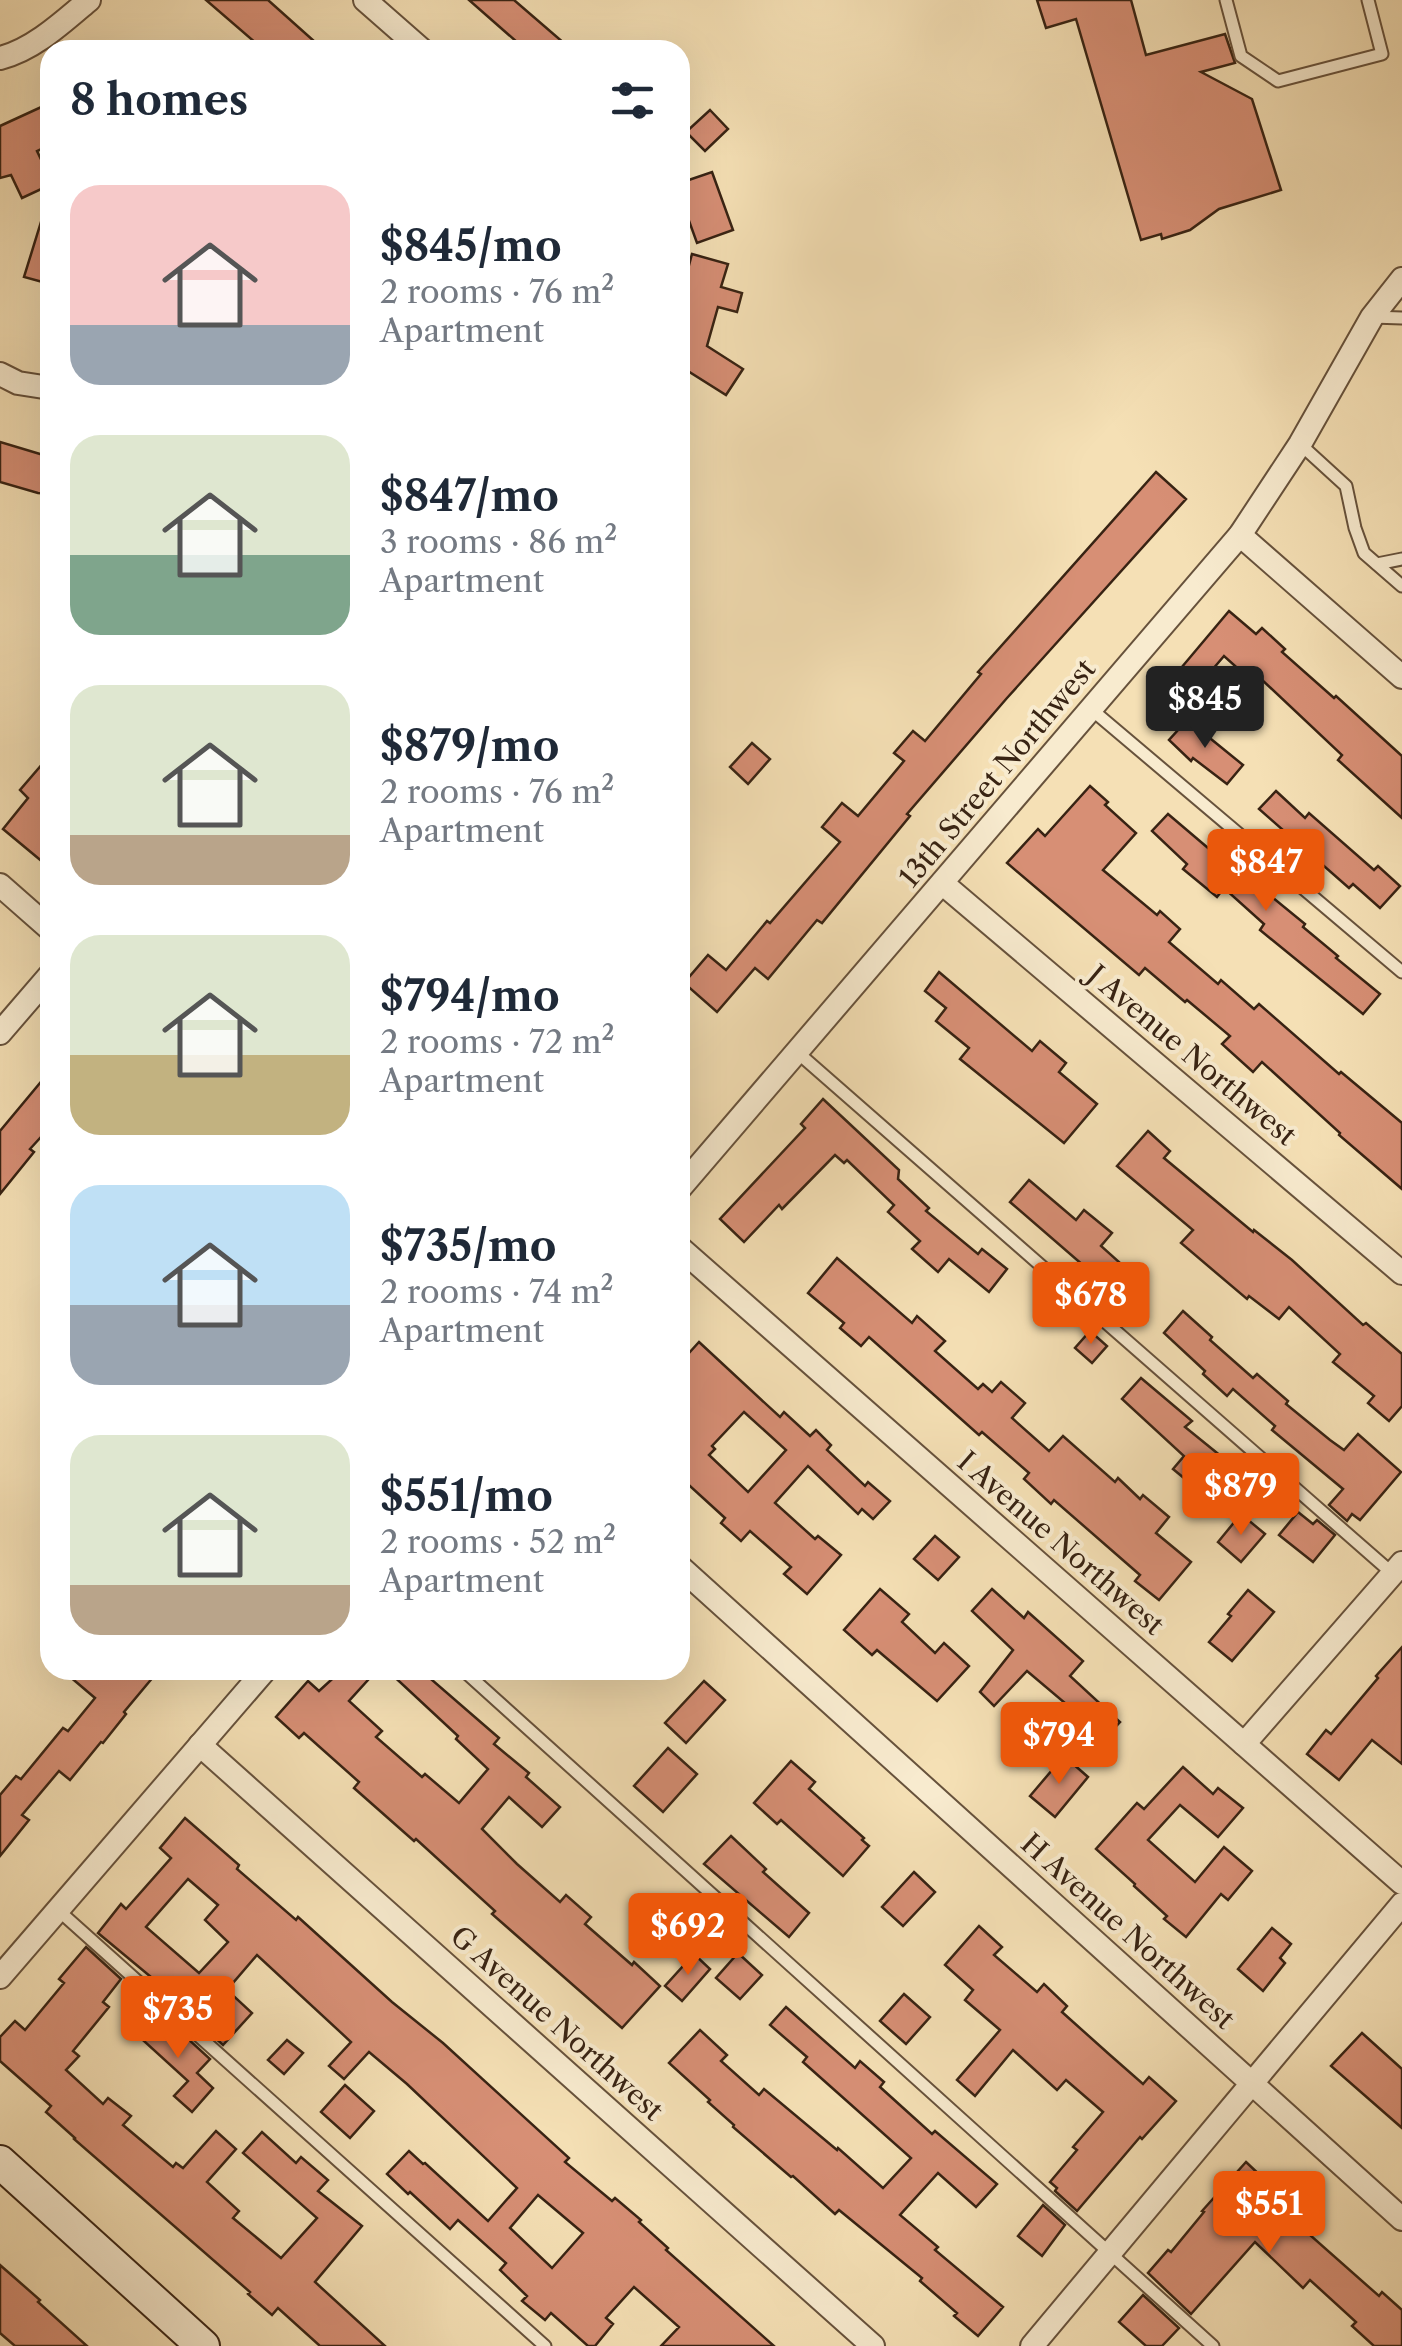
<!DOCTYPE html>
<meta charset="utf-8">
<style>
:root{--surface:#fff;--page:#f2f2f3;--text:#1f2937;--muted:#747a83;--accent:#ea580c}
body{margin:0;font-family:"Libre Caslon Text",serif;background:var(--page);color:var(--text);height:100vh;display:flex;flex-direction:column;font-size:38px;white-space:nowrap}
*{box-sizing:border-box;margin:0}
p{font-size:32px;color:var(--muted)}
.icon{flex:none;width:55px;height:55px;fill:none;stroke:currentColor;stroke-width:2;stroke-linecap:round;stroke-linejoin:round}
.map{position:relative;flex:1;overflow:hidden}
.side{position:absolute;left:40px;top:40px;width:650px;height:1640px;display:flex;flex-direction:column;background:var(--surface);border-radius:30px;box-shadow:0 10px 40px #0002}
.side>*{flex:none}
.price{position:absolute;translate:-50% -85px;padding:0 22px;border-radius:10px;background:var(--accent);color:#fff;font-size:32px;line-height:65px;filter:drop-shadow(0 2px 5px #0008)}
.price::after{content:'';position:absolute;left:50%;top:60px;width:30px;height:22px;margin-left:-15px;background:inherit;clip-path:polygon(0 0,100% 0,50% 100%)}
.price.on{background:#222;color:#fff}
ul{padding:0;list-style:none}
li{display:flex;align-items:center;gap:30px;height:250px;padding:0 30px}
li span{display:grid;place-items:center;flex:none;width:280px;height:200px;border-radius:30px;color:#555}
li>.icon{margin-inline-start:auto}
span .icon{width:120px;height:120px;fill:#fffc;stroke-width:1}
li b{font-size:42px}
h2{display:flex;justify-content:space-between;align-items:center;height:120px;padding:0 30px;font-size:42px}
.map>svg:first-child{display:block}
.building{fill:#d78f75;stroke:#382313;stroke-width:2.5;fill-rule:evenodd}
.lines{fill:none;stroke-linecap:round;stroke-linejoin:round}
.service-casing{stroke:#67523c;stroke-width:15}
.minor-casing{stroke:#67523c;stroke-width:26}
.secondary-casing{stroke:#382313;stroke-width:36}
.service{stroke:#f8ebcf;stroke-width:11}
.minor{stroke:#f8ebcf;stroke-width:22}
.secondary{stroke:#f8ebcf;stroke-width:32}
.labels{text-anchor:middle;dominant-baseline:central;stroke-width:8;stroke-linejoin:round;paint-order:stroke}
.street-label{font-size:28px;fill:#382313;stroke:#f8ebcf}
</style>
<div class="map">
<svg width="1402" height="2346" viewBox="0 0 1402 2346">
<rect width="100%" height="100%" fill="#f5e0b5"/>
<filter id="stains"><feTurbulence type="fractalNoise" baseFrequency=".002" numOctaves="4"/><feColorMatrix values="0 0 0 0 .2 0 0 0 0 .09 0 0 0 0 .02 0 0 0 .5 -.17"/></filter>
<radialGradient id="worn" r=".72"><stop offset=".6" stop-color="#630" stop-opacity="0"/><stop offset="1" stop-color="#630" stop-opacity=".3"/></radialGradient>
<!-- building -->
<g class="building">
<path d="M206 0H268L324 50H264Z"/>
<path d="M469 0H514L572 50H526Z"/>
<path d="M1037 0H1131L1146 55 1225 34 1235 63 1201 72 1252 99 1281 190 1219 209 1190 230 1162 239 1161 234 1141 240 1076 19 1046 28Z"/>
<path d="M50 103V145L37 151 50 178V185L22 198 11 175 0 178V126Z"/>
<path d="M710 110 728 129 705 151 686 132Z"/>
<path d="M712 172 733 230 697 243 680 196V183Z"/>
<path d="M45 209 50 210V284L24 277Z"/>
<path d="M692 254 728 264 721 287 742 293 737 312 718 307 707 346 743 369 726 395 680 366V299Z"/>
<path d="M0 442 50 457V494L38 493 0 482Z"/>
<path d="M1156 472 1186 499 1007 698 907 814 910 816 822 923 817 920 768 979 755 968 717 1012 684 983 708 955 726 970 767 921 770 923 840 842 822 827 842 803 858 816 904 761 894 753 913 731 925 741 981 674 978 672Z"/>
<path d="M1229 611 1256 634 1262 628 1285 649 1282 652 1334 698 1336 696 1402 756V818L1338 760 1342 755 1259 677 1254 683 1224 656 1195 690 1176 674Z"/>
<path d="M1189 718 1211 739 1243 765 1227 784 1193 758 1191 761 1169 740Z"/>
<path d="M752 743 770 759 748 784 730 767Z"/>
<path d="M50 755V868L3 829 28 798 20 790Z"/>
<path d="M1090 786 1108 802 1105 805 1136 833 1103 870 1157 915 1160 911 1180 929 1169 942 1218 984 1221 980 1254 1009 1259 1004 1339 1074 1341 1072 1402 1123V1189L1339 1135 1340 1133 1262 1062 1253 1072 1222 1044 1230 1036 1187 1000 1185 1002 1145 968 1139 975 1007 863 1038 829 1045 836Z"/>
<path d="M1276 791 1305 818 1309 813 1374 870 1378 866 1400 886 1380 908 1353 884 1349 888 1259 809Z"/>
<path d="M1168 814 1241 876 1248 869 1265 885 1261 888 1305 924 1303 927 1338 956 1336 958 1380 994 1363 1014 1260 930 1264 924 1224 888 1217 897 1183 869 1187 864 1152 831Z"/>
<path d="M939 972 1032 1051 1040 1041 1066 1063 1059 1072 1097 1104 1064 1143 960 1059 969 1048 936 1021 946 1008 925 991Z"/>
<path d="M50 1071V1127L30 1149 34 1152 0 1194V1131Z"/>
<path d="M823 1099 899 1170 898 1179 929 1208 926 1211 978 1254 982 1249 1007 1269 989 1292 949 1259 938 1272 912 1249 920 1241 888 1212 894 1205 847 1160 844 1163 835 1155 782 1209 779 1205 744 1242 720 1219 805 1128 801 1124Z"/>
<path d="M1148 1131 1170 1151 1164 1158 1253 1232 1254 1230 1292 1260 1363 1325 1366 1323 1402 1354V1406L1389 1421 1368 1403 1374 1396 1333 1362 1340 1354 1289 1307 1279 1319 1249 1296 1247 1299 1181 1243 1193 1230 1117 1166Z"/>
<path d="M1029 1180 1076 1220 1084 1210 1112 1233 1101 1246 1139 1280 1124 1297 1086 1264 1084 1266 1010 1202Z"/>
<path d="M837 1258 912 1323 917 1316 945 1341 935 1351 978 1389 983 1384 992 1392 1001 1382 1025 1403 1012 1418 1049 1451 1063 1436 1115 1482 1118 1478 1140 1499 1143 1495 1169 1517 1156 1533 1191 1562 1159 1600 1135 1581 1140 1575 1054 1500 1051 1504 1024 1479 1029 1473 982 1432 979 1435 869 1337 861 1346 840 1328 844 1323 808 1293Z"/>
<path d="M1183 1311 1212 1337 1210 1340 1253 1378 1257 1374 1288 1401 1286 1404 1330 1440 1344 1450 1358 1434 1401 1472 1360 1520 1352 1514 1347 1521 1329 1505 1343 1489 1272 1430 1275 1426 1233 1389 1227 1396 1203 1374 1205 1371 1164 1333Z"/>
<path d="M1090 1331 1107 1346 1092 1363 1075 1348Z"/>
<path d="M699 1342 780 1417 784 1412 810 1436 816 1430 831 1445 827 1450 865 1486 868 1482 890 1501 873 1519 862 1509 858 1514 808 1466 775 1503 815 1539 818 1536 841 1555 807 1594 784 1574 791 1567 750 1531 741 1541 721 1523 725 1518 680 1477V1363ZM744 1412 786 1450 748 1492 709 1455 715 1449 712 1446Z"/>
<path d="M1141 1378 1192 1421 1185 1427 1222 1457 1251 1486 1234 1505 1204 1479 1196 1488 1173 1469 1184 1456 1122 1399Z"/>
<path d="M1298 1512 1313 1524 1317 1520 1335 1535 1313 1562 1279 1535Z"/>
<path d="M1241 1514 1265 1534 1241 1562 1218 1542Z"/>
<path d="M935 1536 959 1557 938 1580 914 1559Z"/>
<path d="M880 1589 909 1614 902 1622 935 1653 944 1643 969 1666 937 1701 877 1650 872 1655 844 1630Z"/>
<path d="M992 1589 1024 1618 1028 1612 1083 1661 1070 1676 1120 1722 1092 1752 1065 1727 1078 1714 1027 1671 994 1706 980 1692 1013 1650 972 1611Z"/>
<path d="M1248 1590 1274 1612 1232 1661 1209 1642 1231 1616 1228 1614Z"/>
<path d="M1402 1647V1764L1372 1740 1339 1780 1307 1754 1326 1730 1331 1734 1378 1678 1376 1676Z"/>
<path d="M62 1670H159L124 1712 126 1714 103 1743 101 1742 70 1780 59 1771 22 1815 29 1820 0 1856V1795L16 1776 21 1779 63 1728 68 1731 95 1698Z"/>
<path d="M342 1670H377L349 1701 382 1731 376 1737 422 1777 425 1774 459 1803 488 1769 456 1739 458 1736 387 1670H442L432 1680 499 1738 494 1744 529 1773 526 1777 560 1807 542 1827 509 1797 482 1829 517 1864 560 1902 566 1895 591 1917 585 1924 632 1965 634 1962 660 1986 622 2028 492 1914 495 1911 416 1839 414 1841 354 1788 359 1782 304 1733 299 1738 276 1717 308 1681 319 1691Z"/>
<path d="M704 1681 725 1700 686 1743 665 1723Z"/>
<path d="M668 1748 697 1774 663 1812 634 1786Z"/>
<path d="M1064 1756 1088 1777 1055 1817 1030 1796Z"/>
<path d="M791 1761 815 1782 809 1789 864 1838 862 1840 869 1846 843 1876 781 1820 777 1824 754 1803Z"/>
<path d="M1183 1767 1213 1794 1218 1788 1243 1808 1218 1837 1180 1805 1148 1840 1195 1882 1224 1847 1252 1871 1228 1900 1221 1894 1186 1937 1164 1919 1167 1916 1134 1886 1135 1884 1096 1849 1137 1803 1144 1809Z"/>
<path d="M185 1818 239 1865 237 1869 296 1920 298 1917 392 2002 443 2043 569 2158 565 2162 612 2201 615 2198 641 2220 639 2222 668 2248 666 2250 774 2346H661L679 2327 634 2287 606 2318 613 2324 595 2346H588L551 2313 545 2320 522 2301 527 2296 500 2270 506 2263 458 2220 450 2229 410 2192 408 2194 387 2174 409 2151 423 2164 425 2163 488 2221 517 2188 407 2084 369 2052 344 2079 329 2066 351 2042 257 1955 227 1990 252 2013 223 2045 199 2023 207 2014 175 1985 169 1992 98 1933 121 1904 126 1909 171 1858 160 1848ZM188 1879 218 1905 205 1920 228 1942 199 1973 146 1927ZM538 2195 583 2233 552 2268 510 2228Z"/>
<path d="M731 1836 766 1869 763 1872 809 1913 789 1937 704 1864Z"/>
<path d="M914 1872 935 1892 903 1926 882 1907Z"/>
<path d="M979 1926 1002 1947 994 1955 1037 1992 1044 1984 1067 2006 1062 2012 1110 2055 1143 2084 1149 2077 1176 2101 1142 2139 1140 2137 1077 2211 1055 2191 1057 2188 1050 2182 1077 2150 1073 2147 1103 2112 1066 2080 1057 2090 1013 2050 975 2096 957 2080 1000 2030 965 2000 973 1990 945 1965Z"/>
<path d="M1272 1928 1291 1944 1280 1958 1285 1963 1263 1991 1238 1969Z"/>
<path d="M86 1947 121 1979 103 2002 109 2007 73 2051 79 2056 66 2070 103 2104 108 2098 131 2116 123 2125 173 2167 176 2163 183 2168 216 2131 236 2149 207 2182 239 2211 233 2218 281 2258 317 2218 243 2153 262 2132 296 2163 301 2157 328 2180 318 2191 362 2226 315 2282 385 2346H320L278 2308 272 2315 248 2294 250 2292 74 2139 75 2138 46 2112 51 2106 0 2061V2037L15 2021 25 2030 64 1983 59 1979Z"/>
<path d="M738 1953 762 1975 740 1999 716 1978Z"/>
<path d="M694 1954 710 1969 682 2001 665 1986Z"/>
<path d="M904 1994 930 2017 906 2044 880 2021Z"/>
<path d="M786 2007 855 2068 860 2061 884 2082 880 2087 932 2134 935 2131 997 2184 976 2207 938 2173 900 2215 938 2247 935 2250 1003 2307 978 2336 954 2316 957 2313 920 2281 922 2278 839 2210 835 2214 793 2176 791 2177 733 2127 734 2125 708 2102 710 2100 669 2063 700 2030 727 2055 721 2061 759 2095 764 2089 837 2150 838 2148 883 2188 911 2158 803 2062 807 2057 770 2025Z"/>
<path d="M148 2014 180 2044 186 2037 210 2059 197 2073 213 2088 192 2112 174 2096 188 2081 133 2031Z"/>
<path d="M1362 2033 1402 2069V2128L1331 2066Z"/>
<path d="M287 2040 303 2053 284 2074 268 2060Z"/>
<path d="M345 2085 374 2111 350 2138 321 2112Z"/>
<path d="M1246 2162 1300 2213 1293 2220 1379 2296 1382 2292 1402 2310V2346H1374L1352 2326 1356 2322 1310 2280 1303 2288 1255 2242 1191 2314 1148 2273 1168 2250 1171 2252 1204 2212 1202 2211Z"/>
<path d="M1043 2205 1065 2225 1042 2256 1018 2236Z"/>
<path d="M0 2265 40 2300 38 2302 87 2346H15L0 2333Z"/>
<path d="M1143 2295 1179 2328 1162 2346H1146L1119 2322Z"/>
</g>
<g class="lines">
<!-- service casing -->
<g class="service-casing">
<g id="service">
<path d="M1226 0 1241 56 1278 81 1382 54 1368 0"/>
<path d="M1372 317 1402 318"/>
<path d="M1300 444 1346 486 1355 528 1364 553 1402 586"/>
<path d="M1377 564 1402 559"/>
<path d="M1091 709 1402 972"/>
<path d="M797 1052 1392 1573"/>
<path d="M463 1670 1213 2346"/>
<path d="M58 1910 545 2346"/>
</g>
</g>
<!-- minor casing -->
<g class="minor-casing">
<g id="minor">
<path d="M365 0 422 50"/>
<path d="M0 58C33 50 63 22 89 0"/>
<path d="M0 374 18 383 50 388"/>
<path d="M1240 535 1402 677"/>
<path d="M942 883 1402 1273"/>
<path d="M0 885 50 929"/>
<path d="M0 1033 50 975"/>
<path d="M680 1188 1240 535 1300 444 1372 317 1402 279"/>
<path d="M680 1248 1402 1883"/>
<path d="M680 1567 1402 2219"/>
<path d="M1244 1744 1402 1563"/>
<path d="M200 1745 873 2346"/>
<path d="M0 1977 265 1670"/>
<path d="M1032 2346 1402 1904"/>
</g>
</g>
<!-- secondary casing -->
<g class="secondary-casing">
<path id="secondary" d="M0 2162 203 2346"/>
</g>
<!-- service -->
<use href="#service" class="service"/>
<!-- minor -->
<use href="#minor" class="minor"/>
<!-- secondary -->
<use href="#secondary" class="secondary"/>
</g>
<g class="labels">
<!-- street labels -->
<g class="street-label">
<text transform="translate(997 773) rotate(-50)">13th Street Northwest</text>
<text transform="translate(1192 1055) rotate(40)">J Avenue Northwest</text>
<text transform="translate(1061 1543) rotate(41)">I Avenue Northwest</text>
<text transform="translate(1128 1931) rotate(42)">H Avenue Northwest</text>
<text transform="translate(557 2023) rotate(42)">G Avenue Northwest</text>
</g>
</g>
<rect width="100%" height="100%" filter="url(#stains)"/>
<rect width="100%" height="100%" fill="url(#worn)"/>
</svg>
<b class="price on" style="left:1205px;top:751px">$845</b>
<b class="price" style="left:1266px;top:914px">$847</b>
<b class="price" style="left:1091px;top:1347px">$678</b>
<b class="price" style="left:1241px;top:1538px">$879</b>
<b class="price" style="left:1059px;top:1787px">$794</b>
<b class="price" style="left:688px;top:1978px">$692</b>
<b class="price" style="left:178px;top:2061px">$735</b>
<b class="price" style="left:1269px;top:2256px">$551</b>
<section class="side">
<h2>8 homes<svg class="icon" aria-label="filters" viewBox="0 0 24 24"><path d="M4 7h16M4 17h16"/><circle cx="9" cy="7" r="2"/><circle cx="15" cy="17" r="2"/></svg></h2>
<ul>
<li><span style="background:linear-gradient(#f6c9c9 70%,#9aa5b1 0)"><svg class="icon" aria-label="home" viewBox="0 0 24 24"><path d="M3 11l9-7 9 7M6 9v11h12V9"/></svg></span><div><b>$845/mo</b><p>2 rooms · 76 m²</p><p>Apartment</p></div></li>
<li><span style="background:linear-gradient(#dfe7d0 60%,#7fa58c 0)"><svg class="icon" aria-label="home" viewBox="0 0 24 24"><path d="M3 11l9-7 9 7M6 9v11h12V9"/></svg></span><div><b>$847/mo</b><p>3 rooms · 86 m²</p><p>Apartment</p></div></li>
<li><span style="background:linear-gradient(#dfe7d0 75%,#b9a48a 0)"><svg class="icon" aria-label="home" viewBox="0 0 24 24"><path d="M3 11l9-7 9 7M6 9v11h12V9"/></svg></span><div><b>$879/mo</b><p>2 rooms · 76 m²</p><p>Apartment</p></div></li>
<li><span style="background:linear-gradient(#dfe7d0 60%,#c2b280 0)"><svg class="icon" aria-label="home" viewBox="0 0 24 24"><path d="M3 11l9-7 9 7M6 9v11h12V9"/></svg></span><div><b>$794/mo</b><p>2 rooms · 72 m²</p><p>Apartment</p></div></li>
<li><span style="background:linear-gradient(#bfe0f5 60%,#9aa5b1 0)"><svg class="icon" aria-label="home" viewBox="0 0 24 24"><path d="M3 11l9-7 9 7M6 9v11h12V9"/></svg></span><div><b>$735/mo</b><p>2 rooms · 74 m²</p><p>Apartment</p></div></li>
<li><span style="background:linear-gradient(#dfe7d0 75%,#b9a48a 0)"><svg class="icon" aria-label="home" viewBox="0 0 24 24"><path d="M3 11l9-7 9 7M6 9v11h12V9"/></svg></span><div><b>$551/mo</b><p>2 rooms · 52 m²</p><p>Apartment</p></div></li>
</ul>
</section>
</div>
